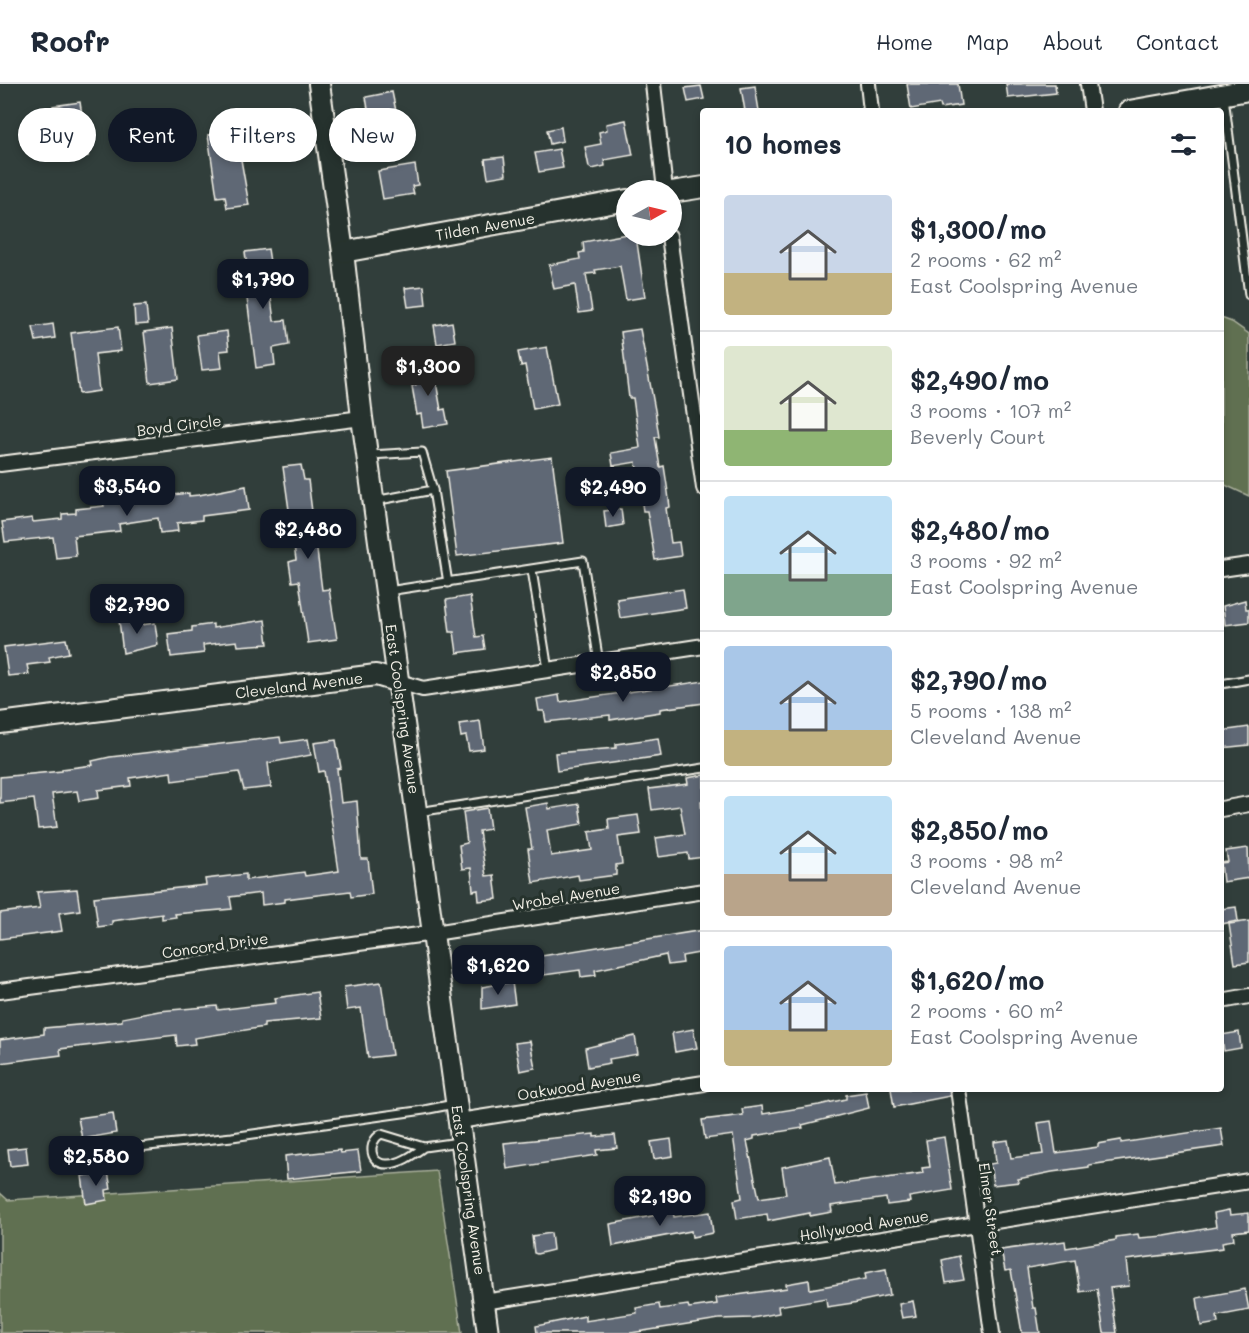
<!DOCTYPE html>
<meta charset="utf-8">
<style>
:root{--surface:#fff;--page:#f2f2f3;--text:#1f2937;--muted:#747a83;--line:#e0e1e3;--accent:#111827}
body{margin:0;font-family:Mali,sans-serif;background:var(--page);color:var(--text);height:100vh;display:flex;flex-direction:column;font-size:22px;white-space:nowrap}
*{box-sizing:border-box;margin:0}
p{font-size:20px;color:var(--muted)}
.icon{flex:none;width:33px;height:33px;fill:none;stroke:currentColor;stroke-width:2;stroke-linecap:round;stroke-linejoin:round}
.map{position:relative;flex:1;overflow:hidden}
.sheet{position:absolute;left:700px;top:24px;width:524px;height:984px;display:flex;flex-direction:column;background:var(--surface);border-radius:6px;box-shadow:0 3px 9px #0003}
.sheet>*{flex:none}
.guide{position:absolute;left:18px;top:24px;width:570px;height:54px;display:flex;gap:12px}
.needle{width:39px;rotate:82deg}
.buttons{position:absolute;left:616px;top:96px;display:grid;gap:12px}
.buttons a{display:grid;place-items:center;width:66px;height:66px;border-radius:50%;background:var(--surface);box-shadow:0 3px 9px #0003;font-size:30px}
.price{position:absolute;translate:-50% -51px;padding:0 14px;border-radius:12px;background:var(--accent);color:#fff;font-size:20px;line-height:39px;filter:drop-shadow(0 2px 3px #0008)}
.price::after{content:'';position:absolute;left:50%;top:36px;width:18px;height:14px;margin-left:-9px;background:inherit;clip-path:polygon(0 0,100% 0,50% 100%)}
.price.active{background:#222;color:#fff}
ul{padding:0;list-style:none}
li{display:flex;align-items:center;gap:18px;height:150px;padding:0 24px}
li+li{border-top:2px solid var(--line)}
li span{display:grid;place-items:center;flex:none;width:168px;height:120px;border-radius:6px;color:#555}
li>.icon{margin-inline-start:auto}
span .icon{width:72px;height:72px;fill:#fffc;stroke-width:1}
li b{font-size:26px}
h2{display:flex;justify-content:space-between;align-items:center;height:72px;padding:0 24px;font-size:26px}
.chip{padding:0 21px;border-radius:27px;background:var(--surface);box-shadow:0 3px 9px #0003;font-size:21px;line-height:54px}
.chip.active{background:var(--accent);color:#fff}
header{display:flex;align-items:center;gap:36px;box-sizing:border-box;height:84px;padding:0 30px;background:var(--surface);border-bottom:2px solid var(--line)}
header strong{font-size:28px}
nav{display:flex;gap:33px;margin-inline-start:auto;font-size:21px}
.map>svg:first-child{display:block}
.green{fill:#616f51;stroke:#aab09c;stroke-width:1.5}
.building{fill:#5e6875;stroke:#f4f1e8;stroke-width:1.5}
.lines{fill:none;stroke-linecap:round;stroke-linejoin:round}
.lane-casing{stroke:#f4f1e8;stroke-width:11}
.street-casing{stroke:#f4f1e8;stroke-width:18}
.secondary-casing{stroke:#f4f1e8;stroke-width:24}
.lane{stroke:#26332d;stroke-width:7}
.street{stroke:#26332d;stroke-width:14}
.secondary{stroke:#26332d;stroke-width:20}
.labels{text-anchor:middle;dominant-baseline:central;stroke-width:6;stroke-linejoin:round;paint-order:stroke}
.street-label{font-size:15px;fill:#f4f1e8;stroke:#26332d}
</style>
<header>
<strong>Roofr</strong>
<nav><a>Home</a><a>Map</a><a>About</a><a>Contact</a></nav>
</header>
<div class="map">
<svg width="1249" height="1249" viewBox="0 0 1249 1249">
<rect width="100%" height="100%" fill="#313e3b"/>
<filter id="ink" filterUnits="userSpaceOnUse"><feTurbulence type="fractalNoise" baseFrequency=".0167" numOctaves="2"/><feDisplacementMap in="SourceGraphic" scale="12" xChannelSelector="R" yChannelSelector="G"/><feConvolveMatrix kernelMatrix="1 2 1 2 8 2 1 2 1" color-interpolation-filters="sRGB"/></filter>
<g filter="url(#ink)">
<!-- green -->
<g class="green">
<path d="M1221 234 1232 238 1249 250V412L1225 401 1221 387Z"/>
<path d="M437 1087 462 1249H0V1109L8 1116Z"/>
</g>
<!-- building -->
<g class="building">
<path d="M907 0H958L961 21 941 24 940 20 911 25Z"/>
<path d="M1006 0H1055L1056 9 1008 14Z"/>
<path d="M701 2 704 15 688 18 685 4Z"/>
<path d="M755 2 759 27H745L741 4Z"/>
<path d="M392 8 397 32 370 37 366 13Z"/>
<path d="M80 18 88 72 61 75 59 59 49 61 47 43 56 42 53 22Z"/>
<path d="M626 36 633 71 604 76 605 82 592 85 589 83 585 63 601 60 599 48 607 46 606 40Z"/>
<path d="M561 43 563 57 550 60 547 46Z"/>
<path d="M236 47 249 121 227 124 225 112 217 113 208 51Z"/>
<path d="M559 65 563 84 539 88 535 69Z"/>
<path d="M504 73 506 91 488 94 485 75Z"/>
<path d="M415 81 418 101 412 102 414 110 383 115 378 87Z"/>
<path d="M627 150 636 152 645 213 626 216 620 182 595 186 596 189 586 190 592 227 579 229 575 201 554 205 549 181 580 175 579 169 584 168 583 158Z"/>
<path d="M268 165 272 191H268L274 237 286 236 289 261 273 264 275 281 256 284 245 199H249L245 168Z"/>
<path d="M424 202 426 221 408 223 405 204Z"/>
<path d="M146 221 148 240 135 241 134 222Z"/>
<path d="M452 238 455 257 437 260 434 241Z"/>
<path d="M53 240 55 254 36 257 33 243Z"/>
<path d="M118 243 121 267 95 270 99 307 79 310 71 249Z"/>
<path d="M172 244 178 295 150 299 144 248Z"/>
<path d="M640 245 655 326 659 353H655L660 383 664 382 668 408 670 423 666 424 671 459 679 458 681 472 655 476 647 427H643L636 378 613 382 611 369 640 364 633 314H629L621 248Z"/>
<path d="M227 247 229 266 220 267 222 284 202 286 197 251Z"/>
<path d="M547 263 558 320 533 325 525 281 521 282 518 268Z"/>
<path d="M437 281 440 297 436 298 441 326 445 325 448 340 423 344 421 330 417 331 412 302 416 301 413 286Z"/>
<path d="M552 373 563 459 457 472 446 387Z"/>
<path d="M301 381 304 396H308L322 506 329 505 337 555 308 559 299 497 292 498 289 478 296 476 283 383Z"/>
<path d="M246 402 249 426 202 432V436L177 439 178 447 160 449 158 434 119 440 120 447 74 452 76 472 56 474 53 453 5 458 2 438 32 434 33 438 62 435V430L76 429V425L104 422 103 419 189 409V412L199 411Z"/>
<path d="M621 425 623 441 606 444 604 427Z"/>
<path d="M683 505 686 524 620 534 617 515Z"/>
<path d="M470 512 476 553 483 552 485 565 457 569 454 548H450L446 516Z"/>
<path d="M1245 516 1246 525H1249V538L1225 541 1223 522Z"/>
<path d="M141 533 142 541 155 539 158 561 123 569 119 536Z"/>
<path d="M265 536 268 560 238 562 237 557 203 561 204 569 171 573 168 550 192 547V543L213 540V544Z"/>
<path d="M66 555 69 569 49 573 50 578 27 581 29 590 8 592 4 563Z"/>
<path d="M704 597V619L660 625V628L610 636V631L546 638 544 627H539L537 615 559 611 560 618Z"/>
<path d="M480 637 484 665 469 667 466 652 461 653 459 640Z"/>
<path d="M1249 643V661L1221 664V647Z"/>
<path d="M280 653 281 659 308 655 311 671 268 679 271 703 244 706 239 688 172 697 171 688 130 694 131 702 98 706 99 714 79 717 77 707 52 710 57 743 38 745 34 715 0 719V693L62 687V685L93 681 92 677 110 673Z"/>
<path d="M658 654 661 672 557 687 555 669 616 664V660Z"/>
<path d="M336 656 341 684 337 685 341 719 357 717 361 775H368L372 810 351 813 350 807 285 815V818L262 821 261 809 230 813 232 825 175 830 176 833 162 835V830L112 837V841L98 843 94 813 206 801 205 795 246 790V796L304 788 305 792 339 787 324 687 319 688 314 659Z"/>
<path d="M704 691V717H701L704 773 689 775 688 769 659 773 656 754 685 750 680 722 652 726 649 705 688 700 687 694Z"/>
<path d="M548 719 549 725 579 720 582 740 547 746 551 772 592 766 589 748 609 745 608 735 638 731 641 750 618 753 622 780 616 781V791L579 796 578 791 533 799 528 765H532L525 723Z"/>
<path d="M487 724 490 745 479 747 486 792 494 791 497 815 479 817 478 806 473 807 471 784 462 785 459 761 467 759 463 728Z"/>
<path d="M1248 764 1249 794 1223 798 1221 779 1228 778 1226 767Z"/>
<path d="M77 805 80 826 59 829 62 847 0 855V829L40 824 37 808Z"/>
<path d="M1236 823 1238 837 1221 840V825Z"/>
<path d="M1249 837V878L1235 880 1229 840Z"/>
<path d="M704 846V868L682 872 683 879 668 881 666 871 595 886 596 891 581 893 580 886 544 891 541 872Z"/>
<path d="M381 898 392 971 368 974 361 924 347 926 344 903Z"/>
<path d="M512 898 515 920 482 925V903Z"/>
<path d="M317 908 321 934 264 939V943L194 954 195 960 177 962 176 951 60 965 61 971 0 979V956L44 950V944L122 937V934L159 927 217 922 218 926 276 919 275 914Z"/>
<path d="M693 945 697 964 675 968 672 949Z"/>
<path d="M1239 948 1241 964 1224 967 1221 951Z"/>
<path d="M635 952 638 970 609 975 610 979 588 983 585 964Z"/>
<path d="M530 957 535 984 520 987 515 959Z"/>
<path d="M891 1005H949L950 1012 894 1023Z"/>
<path d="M866 1008 869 1024 802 1041 803 1044 754 1052V1055L747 1057 759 1114 786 1110 782 1083 830 1073 835 1101 923 1089 922 1084 930 1083 926 1056 944 1053 952 1106 909 1113 910 1118 887 1121 886 1114 831 1122 832 1128 810 1132V1129L768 1137 767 1130 737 1135 734 1116 742 1114 733 1051 705 1055 702 1036 743 1031 742 1025 762 1022 763 1030 819 1021 846 1015V1011Z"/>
<path d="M113 1029 116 1049 82 1055 78 1034Z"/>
<path d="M1051 1037 1056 1069 1098 1063V1060L1121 1056V1059L1221 1044 1224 1062 1089 1081V1083L1052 1088 1018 1095 1019 1098 993 1101 990 1080 996 1079 994 1058 1008 1056 1011 1074 1043 1070 1038 1039Z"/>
<path d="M594 1050V1053L615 1051 617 1064 596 1066 597 1071 507 1085 504 1059Z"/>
<path d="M671 1055 673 1072 654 1075 651 1058Z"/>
<path d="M26 1063 28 1080 10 1082 8 1065Z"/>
<path d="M340 1066 341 1069 358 1067 361 1087 287 1095 285 1072Z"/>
<path d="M108 1088 111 1105 106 1106 107 1116 86 1120 82 1092Z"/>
<path d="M1229 1126 1230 1131 1249 1129V1146L1233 1148 1234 1156 1222 1158 1223 1164 1126 1176 1129 1202 1110 1204 1117 1249H1104L1097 1205 1080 1208 1075 1176 1027 1184 1033 1224H1036L1040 1249H1022L1011 1186 1005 1187 1001 1166 1065 1157 1066 1164 1116 1156V1153L1138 1150 1139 1154 1165 1152 1216 1143 1214 1129Z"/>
<path d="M673 1128 674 1133 710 1128 713 1149 692 1153 691 1147 613 1162 610 1140Z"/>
<path d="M551 1149 553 1166 537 1170 534 1169 532 1152Z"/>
<path d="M959 1172 964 1196 946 1199 942 1176Z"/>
<path d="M886 1185 890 1211 853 1219 827 1223 826 1214 778 1222 779 1229 752 1234 719 1235 631 1249H537L536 1242 585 1232V1237L637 1229 636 1224 659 1220 660 1225 688 1221 689 1224 717 1220 716 1214 787 1204 786 1200 809 1196 810 1205 866 1195 865 1189Z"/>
<path d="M1245 1205 1249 1226 1217 1232 1218 1239 1201 1242 1197 1214Z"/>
<path d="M913 1217 916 1232 902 1234 899 1220Z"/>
</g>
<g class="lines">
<!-- lane casing -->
<g class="lane-casing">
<g id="lane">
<path d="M1224 13 1249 211"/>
<path d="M370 371 422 368 433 406 448 499"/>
<path d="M374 417 433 406"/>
<path d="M532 486 548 586"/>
<path d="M388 507 583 477 599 579"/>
<path d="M1221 600 1249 595"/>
<path d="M418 728 704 684"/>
<path d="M424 1063C414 1070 401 1080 388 1080 369 1081 367 1058 381 1050L424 1063 459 1058"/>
<path d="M130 1064 232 1053 424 1026 454 1020"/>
</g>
</g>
<!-- street casing -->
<g class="street-casing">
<g id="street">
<path d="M653 0 665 106"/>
<path d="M868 0 871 27"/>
<path d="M1088 0 1092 27"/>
<path d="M669 152 704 404"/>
<path d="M0 380 362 334"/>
<path d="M1221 485 1249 481"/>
<path d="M399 598 423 605 704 562"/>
<path d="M1221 725 1249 720"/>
<path d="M0 907 434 849 704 807"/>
<path d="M1221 917 1249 912"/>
<path d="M958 1005 992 1249"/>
<path d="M459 1037 704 999"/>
<path d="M484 1218 1249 1097"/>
</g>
</g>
<!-- secondary casing -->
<g class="secondary-casing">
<g id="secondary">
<path d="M319 0 343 168 362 334 488 1249"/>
<path d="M1129 27 1249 6"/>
<path d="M672 108 704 103"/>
<path d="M343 168 627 116"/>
<path d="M0 639 376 591 399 598"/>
</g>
</g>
<!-- lane -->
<use href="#lane" class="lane"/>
<!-- street -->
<use href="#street" class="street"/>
<!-- secondary -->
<use href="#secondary" class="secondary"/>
</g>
</g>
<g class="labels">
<!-- street labels -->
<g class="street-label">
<text transform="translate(485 142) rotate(-10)">Tilden Avenue</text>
<text transform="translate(179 341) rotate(-7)">Boyd Circle</text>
<text transform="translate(299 601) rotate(-7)">Cleveland Avenue</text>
<text transform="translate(403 625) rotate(82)">East Coolspring Avenue</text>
<text transform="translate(566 812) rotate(-9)">Wrobel Avenue</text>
<text transform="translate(215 861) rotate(-8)">Concord Drive</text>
<text transform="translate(579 1001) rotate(-9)">Oakwood Avenue</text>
<text transform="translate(469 1106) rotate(82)">East Coolspring Avenue</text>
<text transform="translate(991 1125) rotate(82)">Elmer Street</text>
<text transform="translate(864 1141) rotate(-9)">Hollywood Avenue</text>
</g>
</g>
</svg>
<div class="buttons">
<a><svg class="needle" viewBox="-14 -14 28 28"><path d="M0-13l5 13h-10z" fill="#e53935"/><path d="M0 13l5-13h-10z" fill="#747a83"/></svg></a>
</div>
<b class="price" style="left:263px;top:226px">$1,790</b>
<b class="price active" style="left:428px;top:313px">$1,300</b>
<b class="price" style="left:127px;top:433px">$3,540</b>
<b class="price" style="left:613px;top:434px">$2,490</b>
<b class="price" style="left:308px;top:476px">$2,480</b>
<b class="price" style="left:137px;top:551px">$2,790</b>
<b class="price" style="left:623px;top:619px">$2,850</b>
<b class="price" style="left:498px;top:912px">$1,620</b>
<b class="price" style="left:96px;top:1103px">$2,580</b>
<b class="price" style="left:660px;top:1143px">$2,190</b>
<div class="guide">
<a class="chip">Buy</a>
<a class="chip active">Rent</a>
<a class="chip">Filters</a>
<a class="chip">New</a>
</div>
<section class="sheet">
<h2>10 homes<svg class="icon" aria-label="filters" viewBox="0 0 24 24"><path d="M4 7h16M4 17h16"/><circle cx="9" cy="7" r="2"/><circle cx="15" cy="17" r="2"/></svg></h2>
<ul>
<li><span style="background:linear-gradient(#c9d6e8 65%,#c2b280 0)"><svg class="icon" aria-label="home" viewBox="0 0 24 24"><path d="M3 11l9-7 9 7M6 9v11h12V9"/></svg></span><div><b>$1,300/mo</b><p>2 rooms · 62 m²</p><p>East Coolspring Avenue</p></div></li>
<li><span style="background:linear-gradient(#dfe7d0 70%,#8fb573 0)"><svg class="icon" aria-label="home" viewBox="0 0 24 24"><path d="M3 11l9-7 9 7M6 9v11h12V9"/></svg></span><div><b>$2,490/mo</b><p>3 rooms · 107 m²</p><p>Beverly Court</p></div></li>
<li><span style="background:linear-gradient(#bfe0f5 65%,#7fa58c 0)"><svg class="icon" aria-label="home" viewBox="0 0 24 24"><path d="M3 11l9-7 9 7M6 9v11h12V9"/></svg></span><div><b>$2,480/mo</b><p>3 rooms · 92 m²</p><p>East Coolspring Avenue</p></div></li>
<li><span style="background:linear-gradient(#a9c7e8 70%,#c2b280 0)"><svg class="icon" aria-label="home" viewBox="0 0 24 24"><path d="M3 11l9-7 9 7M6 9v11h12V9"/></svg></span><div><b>$2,790/mo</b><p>5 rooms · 138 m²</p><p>Cleveland Avenue</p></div></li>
<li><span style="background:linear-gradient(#bfe0f5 65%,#b9a48a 0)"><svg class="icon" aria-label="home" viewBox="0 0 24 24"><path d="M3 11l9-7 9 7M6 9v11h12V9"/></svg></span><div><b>$2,850/mo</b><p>3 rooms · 98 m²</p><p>Cleveland Avenue</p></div></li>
<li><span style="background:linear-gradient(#a9c7e8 70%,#c2b280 0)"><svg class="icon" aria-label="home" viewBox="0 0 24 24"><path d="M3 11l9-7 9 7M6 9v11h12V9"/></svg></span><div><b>$1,620/mo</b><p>2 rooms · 60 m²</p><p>East Coolspring Avenue</p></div></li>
</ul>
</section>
</div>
